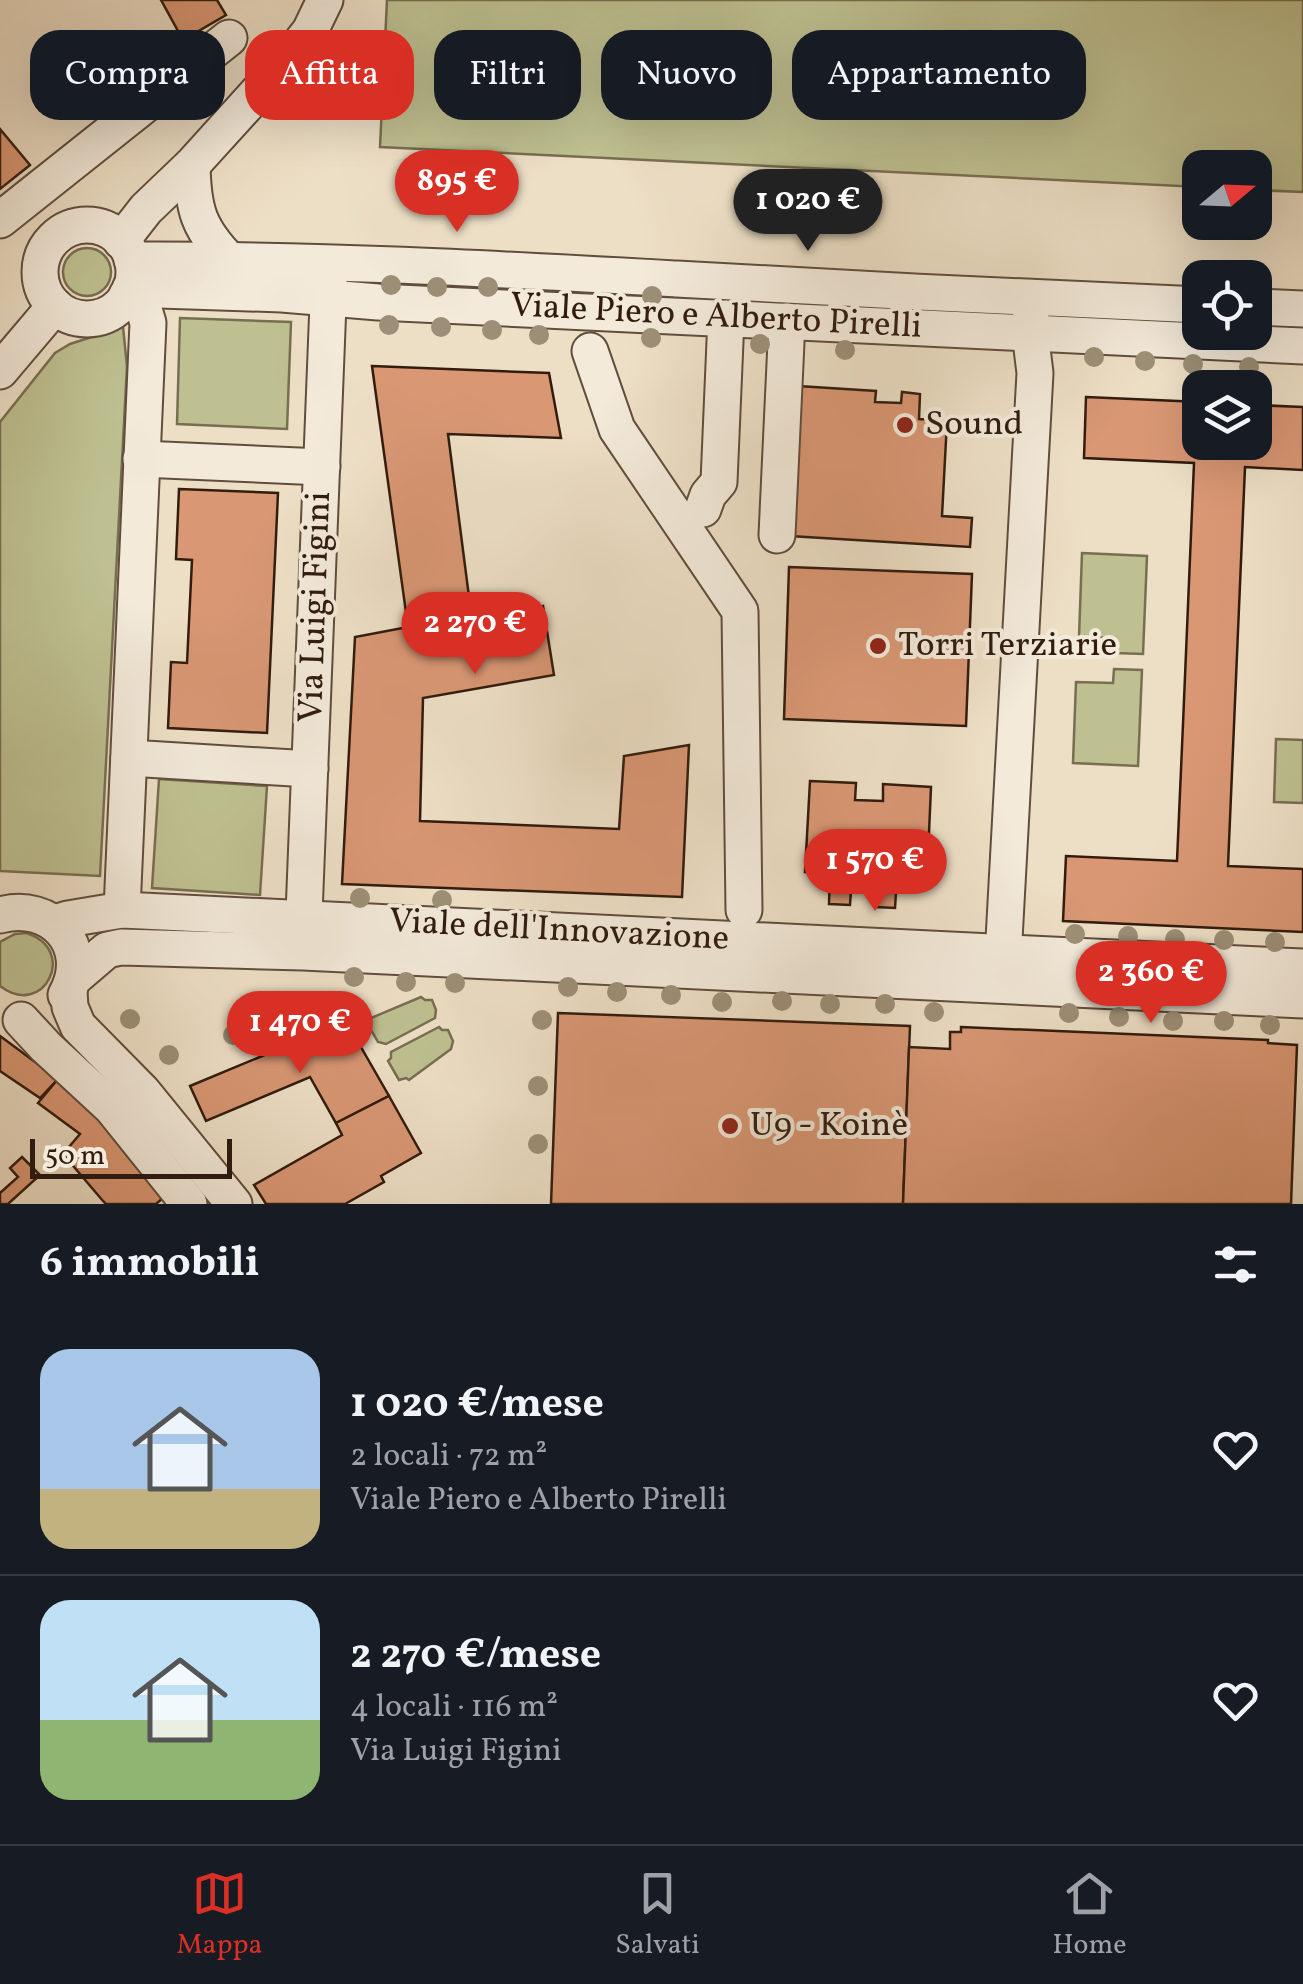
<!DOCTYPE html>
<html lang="it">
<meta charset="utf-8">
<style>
:root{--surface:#171b24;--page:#242831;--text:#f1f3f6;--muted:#9ea1a6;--line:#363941;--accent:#d93025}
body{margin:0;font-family:Vollkorn,serif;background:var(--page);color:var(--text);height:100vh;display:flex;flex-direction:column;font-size:38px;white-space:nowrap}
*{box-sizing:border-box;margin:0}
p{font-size:32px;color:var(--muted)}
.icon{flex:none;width:55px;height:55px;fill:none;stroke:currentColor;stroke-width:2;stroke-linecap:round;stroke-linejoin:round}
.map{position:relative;height:1204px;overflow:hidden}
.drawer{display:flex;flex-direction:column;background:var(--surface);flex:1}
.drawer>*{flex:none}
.banner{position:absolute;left:30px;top:30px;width:1245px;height:90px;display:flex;gap:20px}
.needle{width:65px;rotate:71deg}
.buttons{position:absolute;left:1182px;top:150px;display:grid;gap:20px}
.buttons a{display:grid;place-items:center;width:90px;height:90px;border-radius:20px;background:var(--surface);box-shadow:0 10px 40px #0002;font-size:50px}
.scale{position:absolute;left:30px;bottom:25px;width:202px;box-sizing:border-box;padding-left:10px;border:5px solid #321c0f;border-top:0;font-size:28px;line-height:35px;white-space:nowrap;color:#321c0f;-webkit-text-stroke:8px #f3eada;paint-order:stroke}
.price{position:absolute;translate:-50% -85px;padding:0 22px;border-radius:35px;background:var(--accent);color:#fff;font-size:32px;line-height:65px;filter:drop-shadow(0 2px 5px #0008)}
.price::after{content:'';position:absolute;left:50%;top:60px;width:30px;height:22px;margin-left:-15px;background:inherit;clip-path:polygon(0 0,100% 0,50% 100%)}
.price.on{background:#222;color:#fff}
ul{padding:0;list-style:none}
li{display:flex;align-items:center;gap:30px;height:250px;padding:0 40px}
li+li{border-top:2px solid var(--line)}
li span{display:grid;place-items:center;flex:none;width:280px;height:200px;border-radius:30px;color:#555}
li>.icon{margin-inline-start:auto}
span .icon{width:120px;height:120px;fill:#fffc;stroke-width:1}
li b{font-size:42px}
h2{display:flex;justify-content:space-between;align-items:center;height:120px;padding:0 40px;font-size:42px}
.chip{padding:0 35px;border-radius:30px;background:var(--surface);box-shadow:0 10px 40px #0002;font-size:35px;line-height:90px}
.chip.on{background:var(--accent);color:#fff}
.menu{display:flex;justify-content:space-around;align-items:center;height:140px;border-top:2px solid var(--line);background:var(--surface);font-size:28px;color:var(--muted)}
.menu a{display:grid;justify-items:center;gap:5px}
.menu .on{color:var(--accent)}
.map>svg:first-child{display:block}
.green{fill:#bec091;stroke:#786e50;stroke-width:2.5}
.building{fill:#d99774;stroke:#321c0f;stroke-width:2.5}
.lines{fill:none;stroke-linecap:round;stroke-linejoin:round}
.minor-casing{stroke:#614d3d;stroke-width:39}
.minor{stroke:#f3eada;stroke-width:35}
.tree{fill:#9d8f77}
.poi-dot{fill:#8f2418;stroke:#f3eada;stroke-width:4}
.labels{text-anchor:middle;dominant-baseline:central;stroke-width:8;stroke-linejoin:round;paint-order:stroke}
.street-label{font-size:35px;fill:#321c0f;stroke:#f3eada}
.poi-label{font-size:35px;fill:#321c0f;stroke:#f3eada;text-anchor:start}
</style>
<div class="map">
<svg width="1303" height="1204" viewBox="0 0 1303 1204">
<rect width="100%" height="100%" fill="#eddfc6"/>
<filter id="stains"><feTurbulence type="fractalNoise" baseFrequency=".002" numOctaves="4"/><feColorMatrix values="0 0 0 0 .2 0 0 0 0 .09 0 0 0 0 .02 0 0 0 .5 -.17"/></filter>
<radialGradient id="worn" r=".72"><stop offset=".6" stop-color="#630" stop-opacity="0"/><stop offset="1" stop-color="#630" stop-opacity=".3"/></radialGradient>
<!-- green -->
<g class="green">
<path d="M387 0H1303V192L1255 190V168H1200V187L380 147Z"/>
<circle cx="87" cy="272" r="24"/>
<path d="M180 318 291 322 287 429 177 424Z"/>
<path d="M123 327 127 366 100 876 0 871V422L55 353 70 344Z"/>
<path d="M1082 553 1147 556 1143 654 1115 653V638L1079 637Z"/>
<path d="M1114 669 1142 670 1138 766 1073 763 1076 682 1113 683Z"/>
<path d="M1276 739 1303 740V803L1274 802Z"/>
<path d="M159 779 267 786 260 895 152 888Z"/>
<path d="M26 933C79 949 44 1020 0 986V942L15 934Z"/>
<path d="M421 997 425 1000H432L436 1010 435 1018 386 1044 378 1042 368 1025 371 1023V1018Z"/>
<path d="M439 1027 442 1030H448L453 1041 451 1049 409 1080 406 1078 399 1080 388 1061 391 1058V1052Z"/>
</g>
<!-- building -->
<g class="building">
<path d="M161 0H217L226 15 183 40Z"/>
<path d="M0 129 30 165 0 189Z"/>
<path d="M372 366 549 373 561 438 448 434 472 620 543 606 554 675 423 698 420 821 619 829 624 756 689 745 682 897 342 884 355 637 408 627Z"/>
<path d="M798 386 876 391 875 402 901 403 902 392 920 394 919 419 947 421 942 516 972 518 970 547 790 536Z"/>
<path d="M1086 397 1200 402V442H1255V405L1303 407V470L1245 467 1228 866 1303 869V932L1063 921 1066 856 1177 861 1183 724 1194 463 1084 458Z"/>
<path d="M179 489 278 493 267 733 168 728 171 662 187 663 192 560 176 559Z"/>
<path d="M789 567 972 574 966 726 784 719Z"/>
<path d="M810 781 856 783 855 800 883 801V784L931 787 927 878 897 877 895 908 876 907 877 891 851 890 850 905 829 904 830 873 805 872Z"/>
<path d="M558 1013 910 1026 903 1204H551Z"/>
<path d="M346 1021 389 1096 336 1123 310 1077 206 1121 190 1086Z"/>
<path d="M961 1027 1268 1040V1043L1297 1045 1291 1204H903L909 1047 950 1049V1032H961Z"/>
<path d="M0 1036 58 1079 40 1098 0 1071Z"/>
<path d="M58 1079 103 1117 164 1197 156 1204H106L103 1201 63 1154 80 1134 38 1103Z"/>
<path d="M389 1096 421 1153 381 1176 384 1182 345 1204H266L254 1185 342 1135 336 1123Z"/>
<path d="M22 1157 40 1175 8 1204H0V1193L18 1177 10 1168Z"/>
</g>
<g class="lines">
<!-- minor casing -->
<g class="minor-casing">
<g id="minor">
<path d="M192 165C193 209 198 228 229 260"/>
<path d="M0 220 229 38"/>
<circle cx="87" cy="272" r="47"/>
<path d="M121 241 146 209 192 165 289 58 310 31 325 0"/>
<path d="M132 260C314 259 495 269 677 279 851 289 1026 298 1200 305"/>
<path d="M130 289 282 294 378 302 1303 346"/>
<path d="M1255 307 1303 309"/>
<path d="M590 351 617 429 740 611 744 910"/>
<path d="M0 371 55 306"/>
<path d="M141 459 322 467"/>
<path d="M703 509 708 495 719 482 726 318"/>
<path d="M777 535 787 321"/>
<path d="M129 758 310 769"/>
<path d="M122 910 148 323 143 306 127 295"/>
<path d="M0 915C51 901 93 946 66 995"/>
<path d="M55 923 68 919 122 910 1303 967"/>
<path d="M303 940 329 278"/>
<path d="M1002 976 1035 373 1030 332 1031 309"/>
<path d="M73 979 107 950 121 947 303 952 1303 1000"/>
<path d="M69 991 70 1007 78 1026 143 1092 234 1204"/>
<path d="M21 1020 46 1047 112 1108 189 1204"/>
</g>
</g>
<!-- minor -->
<use href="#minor" class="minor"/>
</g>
<!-- trees -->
<g class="tree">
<circle cx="391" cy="285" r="10"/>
<circle cx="437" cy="287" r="10"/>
<circle cx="488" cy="287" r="10"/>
<circle cx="652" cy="296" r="10"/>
<circle cx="389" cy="325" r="10"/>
<circle cx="441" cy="327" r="10"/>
<circle cx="492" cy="330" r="10"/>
<circle cx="539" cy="335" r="10"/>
<circle cx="651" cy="338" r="10"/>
<circle cx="760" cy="344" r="10"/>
<circle cx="845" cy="350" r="10"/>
<circle cx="1094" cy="357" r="10"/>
<circle cx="1145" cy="361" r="10"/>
<circle cx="1193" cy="364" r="10"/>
<circle cx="1249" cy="367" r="10"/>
<circle cx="360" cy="898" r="10"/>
<circle cx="442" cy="900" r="10"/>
<circle cx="1075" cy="934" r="10"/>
<circle cx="1128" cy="936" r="10"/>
<circle cx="1175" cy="939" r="10"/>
<circle cx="1224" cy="940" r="10"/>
<circle cx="1275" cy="942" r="10"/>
<circle cx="354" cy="977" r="10"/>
<circle cx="406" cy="982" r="10"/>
<circle cx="455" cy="983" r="10"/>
<circle cx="568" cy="987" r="10"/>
<circle cx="617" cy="992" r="10"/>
<circle cx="671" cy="995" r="10"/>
<circle cx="782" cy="1001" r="10"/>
<circle cx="722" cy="1002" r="10"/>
<circle cx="830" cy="1004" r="10"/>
<circle cx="885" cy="1004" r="10"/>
<circle cx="307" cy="1006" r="10"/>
<circle cx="934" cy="1012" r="10"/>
<circle cx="1069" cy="1013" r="10"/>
<circle cx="1119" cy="1017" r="10"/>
<circle cx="130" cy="1019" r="10"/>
<circle cx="542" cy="1020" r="10"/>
<circle cx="1173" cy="1021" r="10"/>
<circle cx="1224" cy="1021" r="10"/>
<circle cx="1270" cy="1025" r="10"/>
<circle cx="233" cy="1035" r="10"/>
<circle cx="169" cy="1055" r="10"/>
<circle cx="538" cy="1086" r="10"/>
<circle cx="538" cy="1144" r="10"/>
</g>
<!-- markers -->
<g class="poi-dot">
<circle cx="905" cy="425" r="10"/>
<circle cx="878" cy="646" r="10"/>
<circle cx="730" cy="1126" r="10"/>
</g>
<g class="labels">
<!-- street labels -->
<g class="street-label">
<text transform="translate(716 317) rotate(3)">Viale Piero e Alberto Pirelli</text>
<text transform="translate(316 607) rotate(-88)">Via Luigi Figini</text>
<text transform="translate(559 931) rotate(3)">Viale dell'Innovazione</text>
</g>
<!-- poi labels -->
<g class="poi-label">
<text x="925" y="425">Sound</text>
<text x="898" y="646">Torri Terziarie</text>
<text x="750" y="1126">U9 - Koinè</text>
</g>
</g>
<rect width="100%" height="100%" filter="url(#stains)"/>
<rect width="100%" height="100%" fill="url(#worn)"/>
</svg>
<div class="buttons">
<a><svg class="needle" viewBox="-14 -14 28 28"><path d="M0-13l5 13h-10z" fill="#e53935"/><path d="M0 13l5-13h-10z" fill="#9ea1a6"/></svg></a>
<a><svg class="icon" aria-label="locate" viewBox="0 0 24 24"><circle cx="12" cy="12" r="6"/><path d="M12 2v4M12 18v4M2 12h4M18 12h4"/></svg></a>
<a><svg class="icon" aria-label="layers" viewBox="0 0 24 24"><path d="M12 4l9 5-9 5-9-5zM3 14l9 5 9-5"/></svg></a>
</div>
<div class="scale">50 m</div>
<b class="price" style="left:457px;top:235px">895 €</b>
<b class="price on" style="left:808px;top:254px">1 020 €</b>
<b class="price" style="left:475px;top:677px">2 270 €</b>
<b class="price" style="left:875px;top:914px">1 570 €</b>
<b class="price" style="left:1151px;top:1026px">2 360 €</b>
<b class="price" style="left:300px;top:1076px">1 470 €</b>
<div class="banner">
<a class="chip">Compra</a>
<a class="chip on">Affitta</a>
<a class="chip">Filtri</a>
<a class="chip">Nuovo</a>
<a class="chip">Appartamento</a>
</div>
</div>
<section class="drawer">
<h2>6 immobili<svg class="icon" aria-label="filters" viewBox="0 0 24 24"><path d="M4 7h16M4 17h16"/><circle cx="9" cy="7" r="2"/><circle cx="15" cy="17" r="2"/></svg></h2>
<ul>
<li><span style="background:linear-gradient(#a9c7e8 70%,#c2b280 0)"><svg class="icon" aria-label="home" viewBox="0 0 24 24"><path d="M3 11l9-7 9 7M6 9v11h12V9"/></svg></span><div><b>1 020 €/mese</b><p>2 locali · 72 m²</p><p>Viale Piero e Alberto Pirelli</p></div><svg class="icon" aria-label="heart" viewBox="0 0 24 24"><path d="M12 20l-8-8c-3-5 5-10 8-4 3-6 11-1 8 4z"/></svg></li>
<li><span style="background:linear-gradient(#bfe0f5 60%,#8fb573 0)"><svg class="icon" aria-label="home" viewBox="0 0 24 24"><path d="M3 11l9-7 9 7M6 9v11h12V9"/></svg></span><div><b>2 270 €/mese</b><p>4 locali · 116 m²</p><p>Via Luigi Figini</p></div><svg class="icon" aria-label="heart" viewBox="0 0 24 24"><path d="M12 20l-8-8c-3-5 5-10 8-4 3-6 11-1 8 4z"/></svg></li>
</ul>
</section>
<nav class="menu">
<a class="on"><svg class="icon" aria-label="map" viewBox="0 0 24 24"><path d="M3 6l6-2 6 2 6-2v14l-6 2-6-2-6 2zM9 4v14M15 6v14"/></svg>Mappa</a>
<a><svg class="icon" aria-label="saved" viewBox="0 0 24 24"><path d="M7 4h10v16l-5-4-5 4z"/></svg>Salvati</a>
<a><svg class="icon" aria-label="home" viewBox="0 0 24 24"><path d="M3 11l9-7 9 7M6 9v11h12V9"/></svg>Home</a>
</nav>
